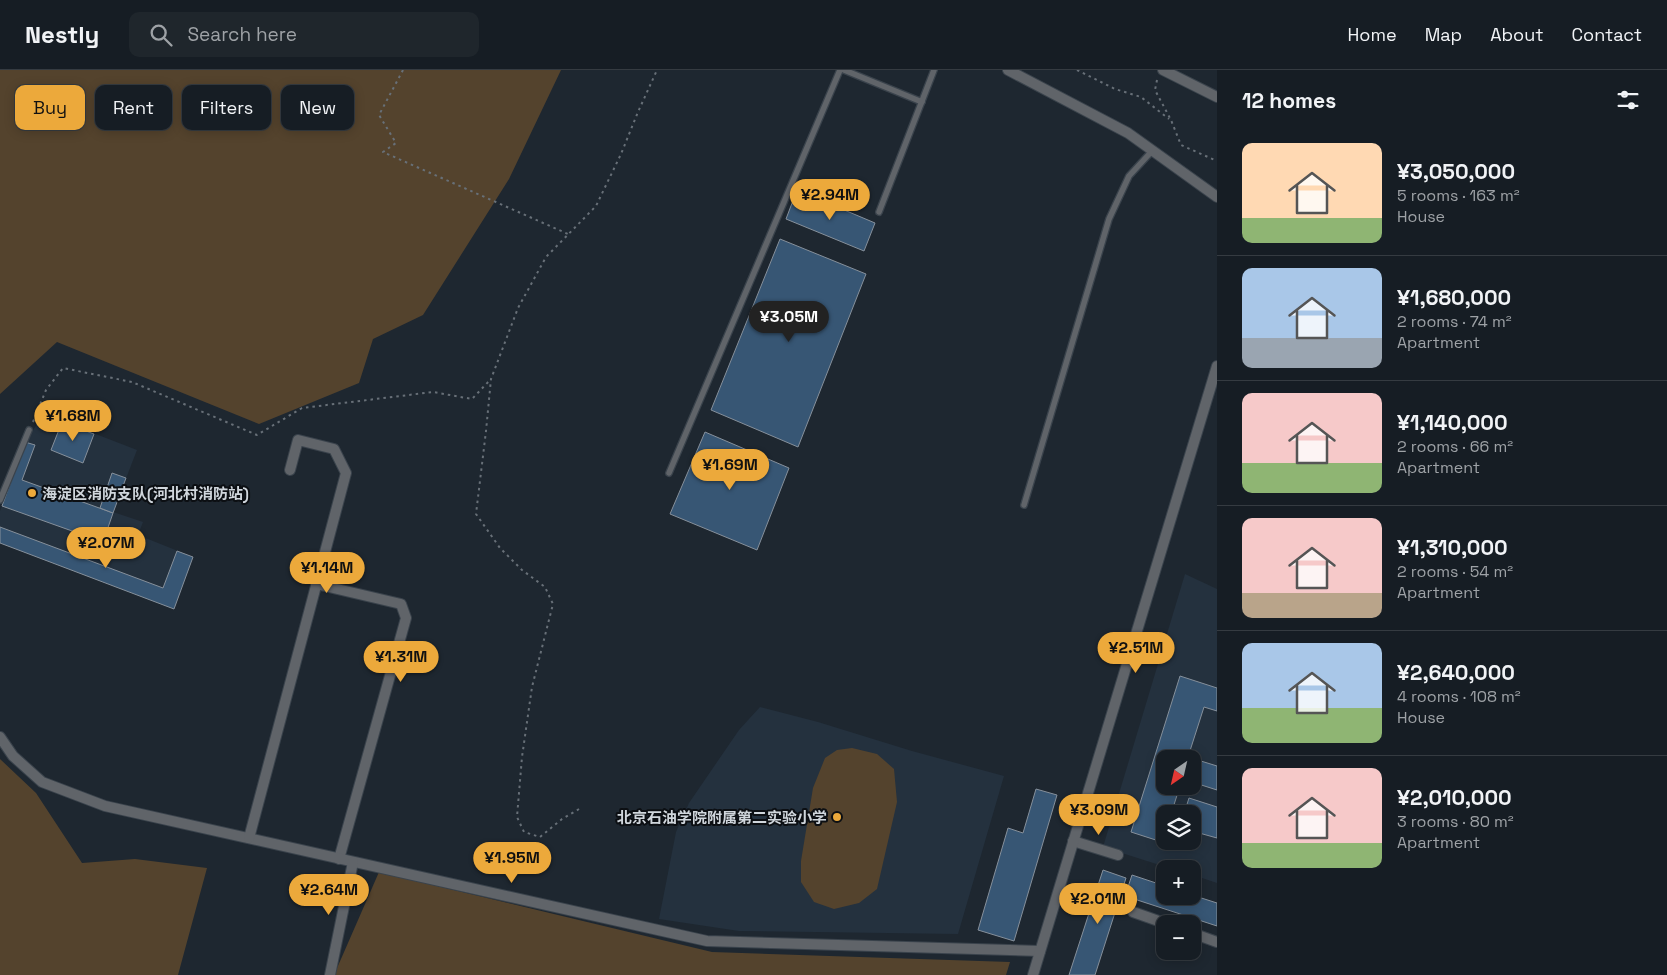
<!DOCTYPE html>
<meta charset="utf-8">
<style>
:root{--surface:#161d24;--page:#1f262c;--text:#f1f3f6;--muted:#9ea2a6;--line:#353b41;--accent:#eca93b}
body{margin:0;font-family:"Space Grotesk","Noto Sans SC",sans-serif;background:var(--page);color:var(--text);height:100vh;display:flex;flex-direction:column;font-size:19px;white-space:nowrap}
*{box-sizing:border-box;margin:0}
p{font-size:16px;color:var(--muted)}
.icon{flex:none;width:28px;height:28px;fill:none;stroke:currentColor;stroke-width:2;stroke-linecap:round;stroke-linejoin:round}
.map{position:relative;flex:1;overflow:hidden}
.sheet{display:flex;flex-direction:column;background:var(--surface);width:450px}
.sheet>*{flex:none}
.guide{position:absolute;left:15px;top:15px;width:475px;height:45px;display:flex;gap:10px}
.needle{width:32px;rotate:214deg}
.tools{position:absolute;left:1156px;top:680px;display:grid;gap:10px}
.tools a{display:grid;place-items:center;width:45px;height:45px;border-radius:10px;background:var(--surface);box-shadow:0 2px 12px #0003,0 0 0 1px var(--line);font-size:25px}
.price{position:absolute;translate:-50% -42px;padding:0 11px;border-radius:18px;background:var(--accent);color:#111;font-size:16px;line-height:32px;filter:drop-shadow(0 1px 2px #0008)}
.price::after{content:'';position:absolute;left:50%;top:30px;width:15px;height:11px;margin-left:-8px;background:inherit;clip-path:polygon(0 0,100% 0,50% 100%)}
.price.current{background:#222;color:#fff}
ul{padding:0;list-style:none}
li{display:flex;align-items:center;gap:15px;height:125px;padding:0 25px}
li+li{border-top:1px solid var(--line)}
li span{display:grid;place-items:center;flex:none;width:140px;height:100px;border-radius:10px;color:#555}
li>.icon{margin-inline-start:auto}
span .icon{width:60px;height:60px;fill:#fffc;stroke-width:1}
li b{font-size:21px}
h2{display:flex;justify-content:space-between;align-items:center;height:60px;padding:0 25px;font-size:21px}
.pill{padding:0 18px;border-radius:10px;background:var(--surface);box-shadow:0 2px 12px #0003,0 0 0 1px var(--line);font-size:18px;line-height:45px}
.pill.current{background:var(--accent);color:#111}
header{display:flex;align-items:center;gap:30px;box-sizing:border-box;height:70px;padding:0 25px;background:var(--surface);border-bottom:1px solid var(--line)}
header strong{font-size:24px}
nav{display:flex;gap:28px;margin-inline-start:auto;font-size:18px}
.search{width:350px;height:45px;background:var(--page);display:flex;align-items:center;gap:12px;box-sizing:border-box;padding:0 18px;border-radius:10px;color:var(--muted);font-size:19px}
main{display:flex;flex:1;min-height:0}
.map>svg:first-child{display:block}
.built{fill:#24313e;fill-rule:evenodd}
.green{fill:#54432d}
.building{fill:#375674;stroke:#86909b}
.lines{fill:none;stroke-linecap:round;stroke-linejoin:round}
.service-casing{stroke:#3a434c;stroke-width:8}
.minor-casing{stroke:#3a434c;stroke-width:12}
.tertiary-casing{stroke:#3a434c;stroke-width:12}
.path{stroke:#687078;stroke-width:2;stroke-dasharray:2.5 4;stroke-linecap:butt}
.service{stroke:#606469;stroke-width:5.5}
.minor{stroke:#606469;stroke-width:10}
.tertiary{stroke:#606469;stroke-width:10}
.poi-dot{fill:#eca93b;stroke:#0c0f13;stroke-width:2}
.labels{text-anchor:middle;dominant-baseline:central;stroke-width:4;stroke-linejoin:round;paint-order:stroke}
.poi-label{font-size:15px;font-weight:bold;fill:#d0d6dc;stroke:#0c0f13;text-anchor:start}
</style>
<header>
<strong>Nestly</strong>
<div class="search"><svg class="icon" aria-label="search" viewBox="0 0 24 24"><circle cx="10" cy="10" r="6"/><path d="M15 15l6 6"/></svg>Search here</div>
<nav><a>Home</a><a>Map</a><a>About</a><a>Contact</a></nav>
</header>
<main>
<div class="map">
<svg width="1217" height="905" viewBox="0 0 1217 905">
<rect width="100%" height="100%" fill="#1e2730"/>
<!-- built -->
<g class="built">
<path d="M44 344 137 380 113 442 143 452 138 465 193 487 174 539 0 473V441L25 372Z"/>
<path d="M1185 504 1217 519V813L1193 805 1192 799H1172L1103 777ZM1165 689H1192V716H1165ZM1165 744H1192V771H1165Z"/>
<path d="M760 637 818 652 912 681 1004 706 958 864 739 861 659 849 676 762 689 733 739 660Z"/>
</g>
<!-- green -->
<g class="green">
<path d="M0 0H561L509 109 423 245 373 269 359 313 259 354 57 272 0 324Z"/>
<path d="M852 678 877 684 894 699 897 732 877 819 859 833 834 839 814 832 801 812V791L813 718 825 688 837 680Z"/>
<path d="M0 689 36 723 82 793 135 789 207 798 178 905H0Z"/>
<path d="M379 802 712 882 1010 892 1006 905H334Z"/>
</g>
<!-- building -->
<g class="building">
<path d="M797 120 875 153 864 181 786 149Z"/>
<path d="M780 169 866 204 798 377 711 340Z"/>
<path d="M62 352 94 364 83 393 51 380Z"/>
<path d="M705 362 789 398 757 480 670 444Z"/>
<path d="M25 372 35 375 22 410 113 443 103 472 2 436Z"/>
<path d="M112 403 126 408 113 443 100 438Z"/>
<path d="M0 457 163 518 177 481 193 487 174 539 0 473Z"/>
<path d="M1180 606 1217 618V641L1204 637 1188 687 1217 696V720L1192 712V689H1165V716H1180L1171 744H1165V763L1162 772 1131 762Z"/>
<path d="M1036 719 1057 725 1014 871 978 860 1008 758 1023 763Z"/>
<path d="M1189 728 1217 737V768L1192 761V744H1184Z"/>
<path d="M1103 800 1126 808 1095 905H1069Z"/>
<path d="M1132 805 1165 816V826H1192V825L1217 833V856L1125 826Z"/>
</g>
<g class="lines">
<!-- service casing -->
<g class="service-casing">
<g id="service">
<path d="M844 0 922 32"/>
<path d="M879 142 934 0"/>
<path d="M669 403 840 0"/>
<path d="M0 430 29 360"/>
<path d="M1024 435 1109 149 1129 106 1152 81"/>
</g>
</g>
<!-- minor casing -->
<g class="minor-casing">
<g id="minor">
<path d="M1008 0 1128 63 1217 127"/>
<path d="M316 514 401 534 406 548 339 789"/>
<path d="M0 667 13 686 42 712 105 736 707 871 1040 881"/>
<path d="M249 768 346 403 334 379 298 370 290 400"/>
<path d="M1073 771 1118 785"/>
<path d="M1133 842 1167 854"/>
<path d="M1192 863 1217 872"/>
<path d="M330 905 353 792"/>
</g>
</g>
<!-- tertiary casing -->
<g class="tertiary-casing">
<g id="tertiary">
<path d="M1163 0 1217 27"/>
<path d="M1033 905 1217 296"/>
</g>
</g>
<!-- path -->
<g class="path">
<path d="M403 0 379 45 396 73 383 82 568 164"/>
<path d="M1077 0 1115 19 1141 27 1169 49"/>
<path d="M1157 10 1155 20 1171 50 1181 75 1217 91"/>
<path d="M33 352 46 320 63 298 132 312 257 365 302 338 433 322 472 329 491 309"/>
<path d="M579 739 562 749 540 767 524 762 517 747 522 687 532 617 553 534 545 517 522 500 500 478 476 444 486 361 491 309 518 238 546 187 596 136 621 84 638 42 657 0"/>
</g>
<!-- service -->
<use href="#service" class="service"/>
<!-- minor -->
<use href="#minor" class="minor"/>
<!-- tertiary -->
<use href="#tertiary" class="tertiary"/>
</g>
<!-- markers -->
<g class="poi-dot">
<circle cx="32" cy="423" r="5"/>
<circle cx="837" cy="747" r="5"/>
</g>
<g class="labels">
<!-- poi labels -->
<g class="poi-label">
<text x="42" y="423">海淀区消防支队(河北村消防站)</text>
<text x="827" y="747" text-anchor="end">北京石油学院附属第二实验小学</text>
</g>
</g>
</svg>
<div class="tools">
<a><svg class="needle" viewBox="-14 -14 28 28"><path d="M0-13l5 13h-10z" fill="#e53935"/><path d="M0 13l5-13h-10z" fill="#9ea2a6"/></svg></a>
<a><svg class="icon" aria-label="layers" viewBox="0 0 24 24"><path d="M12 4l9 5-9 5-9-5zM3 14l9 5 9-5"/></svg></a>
<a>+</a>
<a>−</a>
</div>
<b class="price" style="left:830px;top:151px">¥2.94M</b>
<b class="price current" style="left:789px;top:273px">¥3.05M</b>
<b class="price" style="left:73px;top:372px">¥1.68M</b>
<b class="price" style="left:730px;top:421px">¥1.69M</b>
<b class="price" style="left:106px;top:499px">¥2.07M</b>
<b class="price" style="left:327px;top:524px">¥1.14M</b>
<b class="price" style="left:1136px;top:604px">¥2.51M</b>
<b class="price" style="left:401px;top:613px">¥1.31M</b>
<b class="price" style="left:1099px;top:766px">¥3.09M</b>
<b class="price" style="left:512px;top:814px">¥1.95M</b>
<b class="price" style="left:329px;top:846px">¥2.64M</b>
<b class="price" style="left:1098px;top:855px">¥2.01M</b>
<div class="guide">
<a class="pill current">Buy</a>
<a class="pill">Rent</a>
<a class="pill">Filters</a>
<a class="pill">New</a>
</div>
</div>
<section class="sheet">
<h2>12 homes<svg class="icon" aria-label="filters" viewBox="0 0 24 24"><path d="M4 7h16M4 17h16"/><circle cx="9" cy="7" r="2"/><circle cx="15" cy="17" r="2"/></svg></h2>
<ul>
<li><span style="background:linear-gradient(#ffd9b3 75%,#8fb573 0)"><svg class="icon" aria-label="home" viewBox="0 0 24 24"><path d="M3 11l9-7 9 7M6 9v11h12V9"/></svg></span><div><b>¥3,050,000</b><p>5 rooms · 163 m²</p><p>House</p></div></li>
<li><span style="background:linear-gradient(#a9c7e8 70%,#9aa5b1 0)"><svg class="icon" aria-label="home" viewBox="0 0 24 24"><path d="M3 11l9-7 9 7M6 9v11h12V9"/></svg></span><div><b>¥1,680,000</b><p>2 rooms · 74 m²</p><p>Apartment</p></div></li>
<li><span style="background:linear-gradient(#f6c9c9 70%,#8fb573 0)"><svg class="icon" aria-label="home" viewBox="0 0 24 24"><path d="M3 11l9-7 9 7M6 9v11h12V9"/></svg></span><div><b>¥1,140,000</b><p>2 rooms · 66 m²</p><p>Apartment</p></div></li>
<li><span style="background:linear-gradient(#f6c9c9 75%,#b9a48a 0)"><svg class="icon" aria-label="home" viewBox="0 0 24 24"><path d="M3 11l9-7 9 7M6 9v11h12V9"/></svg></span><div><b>¥1,310,000</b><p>2 rooms · 54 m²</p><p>Apartment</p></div></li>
<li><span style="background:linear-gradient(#a9c7e8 65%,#8fb573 0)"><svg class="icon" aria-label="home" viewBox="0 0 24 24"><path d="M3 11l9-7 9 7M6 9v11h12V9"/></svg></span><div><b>¥2,640,000</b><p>4 rooms · 108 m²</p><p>House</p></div></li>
<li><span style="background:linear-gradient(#f6c9c9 75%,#8fb573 0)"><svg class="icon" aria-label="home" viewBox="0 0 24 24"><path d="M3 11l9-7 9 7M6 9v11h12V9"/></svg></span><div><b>¥2,010,000</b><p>3 rooms · 80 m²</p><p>Apartment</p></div></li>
</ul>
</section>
</main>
